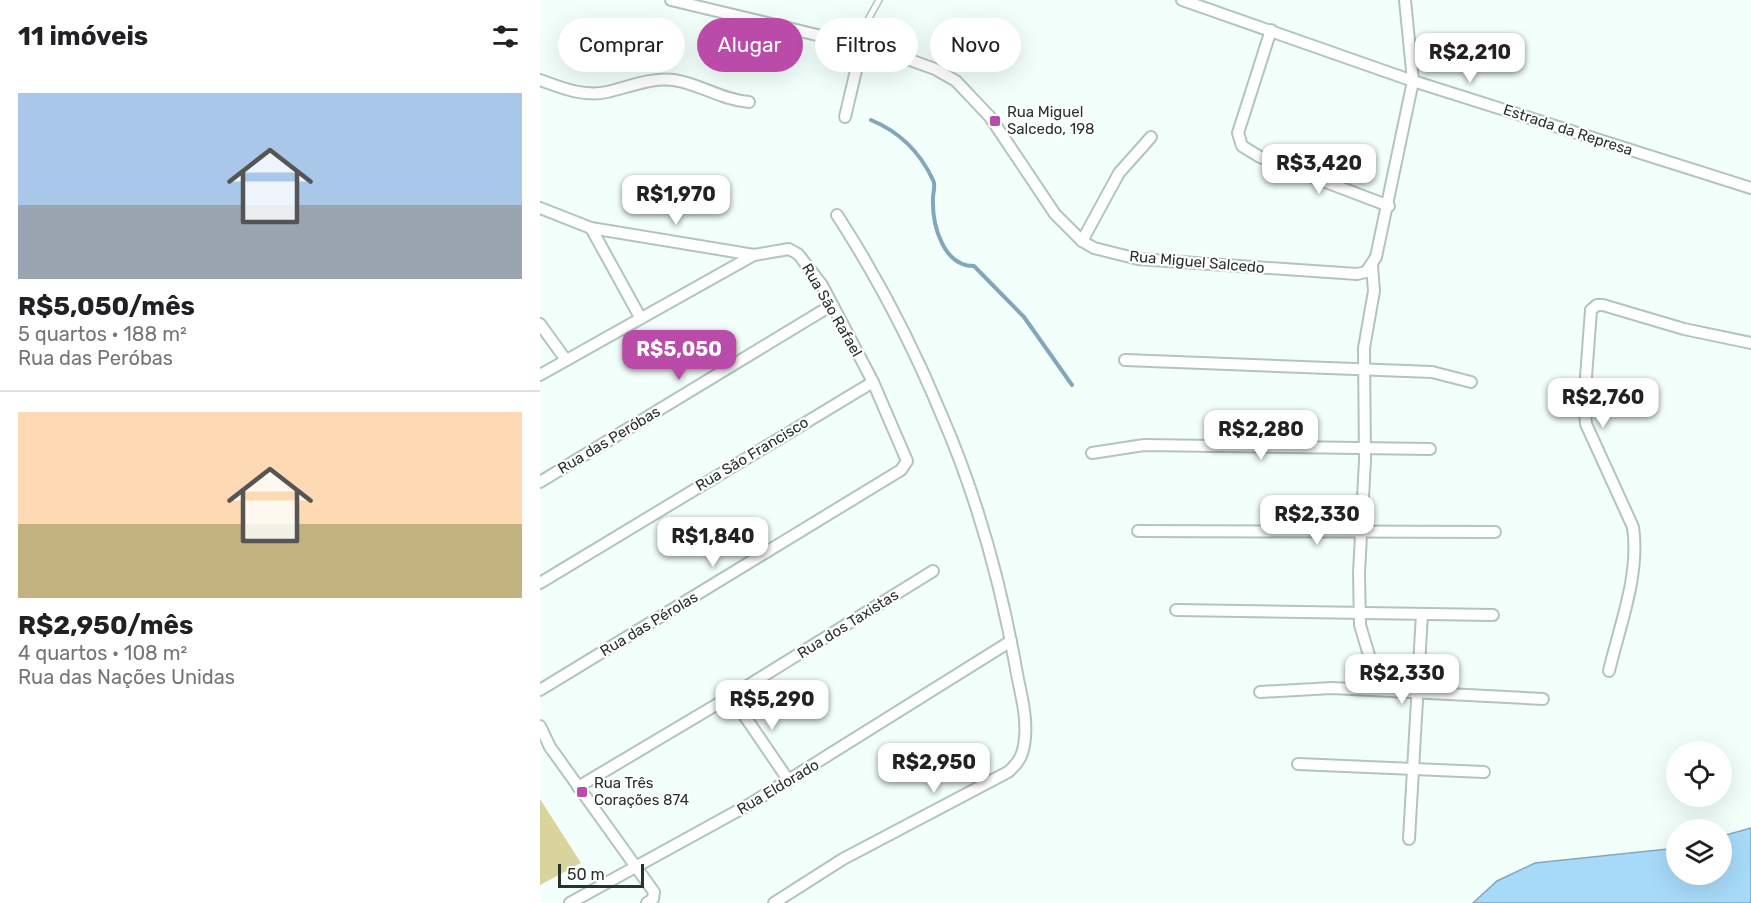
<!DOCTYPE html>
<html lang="pt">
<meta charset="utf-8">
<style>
:root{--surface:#fff;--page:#f6f6f6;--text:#202124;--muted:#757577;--line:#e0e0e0;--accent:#ba4ba9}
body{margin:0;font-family:Rubik,sans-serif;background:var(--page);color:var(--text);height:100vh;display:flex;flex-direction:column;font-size:22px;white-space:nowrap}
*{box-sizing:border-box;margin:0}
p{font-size:20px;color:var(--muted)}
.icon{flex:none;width:33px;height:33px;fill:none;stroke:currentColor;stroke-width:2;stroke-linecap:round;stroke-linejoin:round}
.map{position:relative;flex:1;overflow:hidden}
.panel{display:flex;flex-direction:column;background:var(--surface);width:540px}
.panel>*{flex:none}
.banner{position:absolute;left:18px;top:18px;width:570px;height:54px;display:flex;gap:12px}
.fabs{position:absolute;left:1126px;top:741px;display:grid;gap:12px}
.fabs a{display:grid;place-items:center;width:66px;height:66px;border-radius:50%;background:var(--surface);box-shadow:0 6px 24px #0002;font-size:30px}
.scale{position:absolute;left:18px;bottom:15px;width:86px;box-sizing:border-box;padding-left:6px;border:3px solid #2a312e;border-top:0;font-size:16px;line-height:21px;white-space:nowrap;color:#2a312e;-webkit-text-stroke:4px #fff;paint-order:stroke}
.price{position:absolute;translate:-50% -51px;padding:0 14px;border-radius:12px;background:#fff;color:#222;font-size:20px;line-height:39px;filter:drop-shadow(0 2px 3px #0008)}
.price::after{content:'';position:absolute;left:50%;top:36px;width:18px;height:14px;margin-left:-9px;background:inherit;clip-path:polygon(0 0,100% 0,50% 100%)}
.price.selected{background:var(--accent);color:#fff}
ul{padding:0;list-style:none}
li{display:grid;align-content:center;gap:12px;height:318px;padding:0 18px}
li+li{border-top:2px solid var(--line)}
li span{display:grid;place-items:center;height:186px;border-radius:0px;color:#555}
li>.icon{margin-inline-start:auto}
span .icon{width:108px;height:108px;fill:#fffc;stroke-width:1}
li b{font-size:26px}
h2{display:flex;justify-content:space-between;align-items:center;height:72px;padding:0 18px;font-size:26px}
.chip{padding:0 21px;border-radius:27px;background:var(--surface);box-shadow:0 6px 24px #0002;font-size:21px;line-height:54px}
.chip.selected{background:var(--accent);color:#fff}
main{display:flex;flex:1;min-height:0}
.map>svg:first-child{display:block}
.green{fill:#d9d49c}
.water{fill:#a7daf9;stroke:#82a7bc;stroke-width:1.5}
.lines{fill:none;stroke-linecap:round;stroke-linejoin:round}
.stream{stroke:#82a7bc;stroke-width:4}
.service-casing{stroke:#b2c5bd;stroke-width:8}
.minor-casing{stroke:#b2c5bd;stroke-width:14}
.service{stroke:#fff;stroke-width:5}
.minor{stroke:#fff;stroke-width:10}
.poi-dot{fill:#ba4ba9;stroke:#fff;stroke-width:2}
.labels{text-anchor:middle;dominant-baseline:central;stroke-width:4.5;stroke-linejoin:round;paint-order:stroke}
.poi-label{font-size:15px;fill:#2a312e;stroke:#fff;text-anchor:start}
.street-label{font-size:15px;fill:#2a312e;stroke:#fff}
</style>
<main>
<section class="panel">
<h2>11 imóveis<svg class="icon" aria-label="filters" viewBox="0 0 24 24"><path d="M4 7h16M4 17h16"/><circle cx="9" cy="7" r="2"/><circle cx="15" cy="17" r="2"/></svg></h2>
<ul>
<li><span style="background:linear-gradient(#a9c7e8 60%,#9aa5b1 0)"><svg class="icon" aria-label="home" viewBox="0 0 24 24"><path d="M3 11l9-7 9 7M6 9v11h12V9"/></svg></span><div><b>R$5,050/mês</b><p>5 quartos · 188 m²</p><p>Rua das Peróbas</p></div></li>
<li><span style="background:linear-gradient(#ffd9b3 60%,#c2b280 0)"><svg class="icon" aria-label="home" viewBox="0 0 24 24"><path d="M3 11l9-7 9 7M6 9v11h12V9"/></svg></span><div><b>R$2,950/mês</b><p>4 quartos · 108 m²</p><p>Rua das Nações Unidas</p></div></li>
</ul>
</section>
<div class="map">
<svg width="1211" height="903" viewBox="0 0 1211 903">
<rect width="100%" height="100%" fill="#f3fffa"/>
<!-- green -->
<path class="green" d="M0 799 41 863 0 885Z"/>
<!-- water -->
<path class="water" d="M1211 828V903H933L957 881 995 863 1137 848V874H1182V836Z"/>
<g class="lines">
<!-- stream -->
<path class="stream" d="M331 120C360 132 380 152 393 180 396 185 393 192 393 198 392 225 403 266 434 266L484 317 532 385"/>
<!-- service casing -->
<g class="service-casing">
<path id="service" d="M315 43 339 0"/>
</g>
<!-- minor casing -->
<g class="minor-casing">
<g id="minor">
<path d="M131 0 348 52 395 69 416 81 450 117 515 214 542 241 554 248 598 259 817 274 826 272 836 257 873 81 865 0"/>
<path d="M642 0 873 81 1211 188"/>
<path d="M731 30 698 133 702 146 720 157 849 206"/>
<path d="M0 80C22 88 43 97 67 92 89 87 111 77 134 80 160 84 182 100 209 102"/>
<path d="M305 117 322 45"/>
<path d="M0 208 51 228 214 255 249 249 258 254 282 285 333 382 367 461 361 470 0 690"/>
<path d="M51 228 100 317"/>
<path d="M542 241 579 173 611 137"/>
<path d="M0 324 26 360"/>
<path d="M585 360 892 372 931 382"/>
<path d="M0 375 214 255"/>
<path d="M552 453 604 445 890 449"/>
<path d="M0 482 292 305"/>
<path d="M598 531 955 532"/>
<path d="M0 583 333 382"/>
<path d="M636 610 953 615"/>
<path d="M1069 671C1080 624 1100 575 1093 527L1046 424 1044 404 1051 310 1057 305H1063L1144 329 1211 343"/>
<path d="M832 689 831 662 820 625 819 573 825 460 824 348 834 291 832 266"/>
<path d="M720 692 792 688 1003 699"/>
<path d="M191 696 249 781"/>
<path d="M0 726 10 747 114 892 113 899 107 903"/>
<path d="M758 764 944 772"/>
<path d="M38 787 191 696 393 571"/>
<path d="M869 839 882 614"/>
<path d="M30 903 210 804 471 641"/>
<path d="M234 903 303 859 468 772C480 762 484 753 485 737 487 716 481 695 477 674 462 588 437 497 402 416 373 346 338 278 297 215"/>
</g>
</g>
<!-- service -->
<use href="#service" class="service"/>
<!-- minor -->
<use href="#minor" class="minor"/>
</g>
<!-- markers -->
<g class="poi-dot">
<rect x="449" y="115" width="12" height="12" rx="3"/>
<rect x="36" y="786" width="12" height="12" rx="3"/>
</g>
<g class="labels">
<!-- poi labels -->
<g class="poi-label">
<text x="467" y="112">Rua Miguel<tspan x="467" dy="17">Salcedo, 198</tspan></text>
<text x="54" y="783">Rua Três<tspan x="54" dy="17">Corações 874</tspan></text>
</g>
<!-- street labels -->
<g class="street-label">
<text transform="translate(1028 130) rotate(18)">Estrada da Represa</text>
<text transform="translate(657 262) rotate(5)">Rua Miguel Salcedo</text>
<text transform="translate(292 310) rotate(60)">Rua São Rafael</text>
<text transform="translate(69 440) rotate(-31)">Rua das Peróbas</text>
<text transform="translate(212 454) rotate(-31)">Rua São Francisco</text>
<text transform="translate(109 624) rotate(-31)">Rua das Pérolas</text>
<text transform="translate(308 624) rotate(-32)">Rua dos Taxistas</text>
<text transform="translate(238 787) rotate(-31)">Rua Eldorado</text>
</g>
</g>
</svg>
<div class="fabs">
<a><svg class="icon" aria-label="locate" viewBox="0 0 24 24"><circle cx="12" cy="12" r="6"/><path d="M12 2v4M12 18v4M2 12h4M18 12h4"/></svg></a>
<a><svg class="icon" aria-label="layers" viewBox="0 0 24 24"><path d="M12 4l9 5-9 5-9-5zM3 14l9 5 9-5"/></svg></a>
</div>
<div class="scale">50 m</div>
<b class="price" style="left:930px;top:84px">R$2,210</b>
<b class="price" style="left:779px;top:195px">R$3,420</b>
<b class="price" style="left:136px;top:226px">R$1,970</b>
<b class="price selected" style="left:139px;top:381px">R$5,050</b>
<b class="price" style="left:1063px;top:429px">R$2,760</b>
<b class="price" style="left:721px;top:461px">R$2,280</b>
<b class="price" style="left:777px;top:546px">R$2,330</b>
<b class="price" style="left:173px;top:568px">R$1,840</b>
<b class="price" style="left:862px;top:705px">R$2,330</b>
<b class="price" style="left:232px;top:731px">R$5,290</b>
<b class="price" style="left:394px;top:794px">R$2,950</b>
<div class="banner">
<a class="chip">Comprar</a>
<a class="chip selected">Alugar</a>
<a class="chip">Filtros</a>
<a class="chip">Novo</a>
</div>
</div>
</main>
